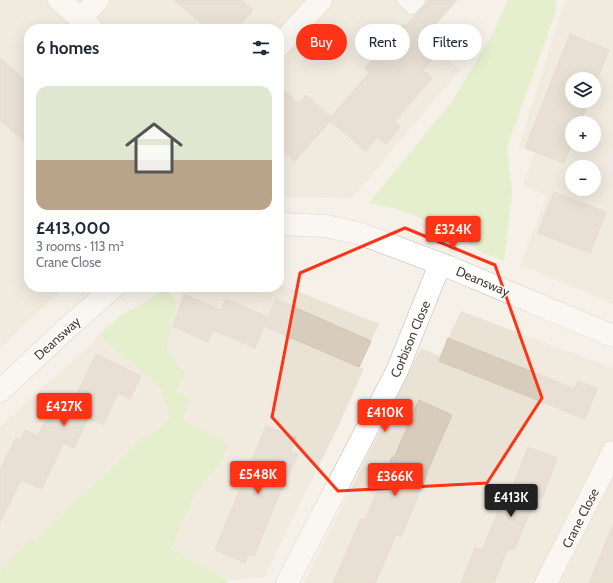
<!DOCTYPE html>
<meta charset="utf-8">
<style>
:root{--surface:#fff;--page:#f2f2f3;--text:#1f2937;--muted:#747a83;--line:#e0e1e3;--accent:#ff3315}
body{margin:0;font-family:Cabin,sans-serif;background:var(--page);color:var(--text);height:100vh;display:flex;flex-direction:column;font-size:15px;white-space:nowrap}
*{box-sizing:border-box;margin:0}
p{font-size:13px;color:var(--muted)}
.icon{flex:none;width:22px;height:22px;fill:none;stroke:currentColor;stroke-width:2;stroke-linecap:round;stroke-linejoin:round}
.map{position:relative;flex:1;overflow:hidden}
.panel{position:absolute;left:24px;top:24px;width:260px;height:268px;display:flex;flex-direction:column;background:var(--surface);border-radius:16px;box-shadow:0 4px 16px #0002}
.panel>*{flex:none}
.banner{position:absolute;left:296px;top:24px;width:257px;height:36px;display:flex;gap:8px}
.controls{position:absolute;left:565px;top:72px;display:grid;gap:8px}
.controls a{display:grid;place-items:center;width:36px;height:36px;border-radius:50%;background:var(--surface);box-shadow:0 4px 16px #0002;font-size:20px}
.price{position:absolute;translate:-50% -34px;padding:0 9px;border-radius:4px;background:var(--accent);color:#fff;font-size:13px;line-height:26px;filter:drop-shadow(0 1px 2px #0008)}
.price::after{content:'';position:absolute;left:50%;top:24px;width:12px;height:9px;margin-left:-6px;background:inherit;clip-path:polygon(0 0,100% 0,50% 100%)}
.price.on{background:#222;color:#fff}
ul{padding:0;list-style:none}
li{display:grid;align-content:center;gap:8px;height:212px;padding:0 12px}
li+li{border-top:1px solid var(--line)}
li span{display:grid;place-items:center;height:124px;border-radius:12px;color:#555}
li>.icon{margin-inline-start:auto}
span .icon{width:72px;height:72px;fill:#fffc;stroke-width:1}
li b{font-size:17px}
h2{display:flex;justify-content:space-between;align-items:center;height:48px;padding:0 12px;font-size:17px}
.tag{padding:0 14px;border-radius:18px;background:var(--surface);box-shadow:0 4px 16px #0002;font-size:14px;line-height:36px}
.tag.on{background:var(--accent);color:#fff}
.map>svg:first-child{display:block}
.residential{fill:#eae3d5;fill-rule:evenodd}
.green{fill:#d2edad}
.parking{fill:#e6e4e0}
.building{fill:#d8cdbc;stroke:#d4c4ae}
.lines{fill:none;stroke-linecap:round;stroke-linejoin:round}
.lane-casing{stroke:#c2b9a9;stroke-width:13}
.street-casing{stroke:#c2b9a9;stroke-width:23}
.lane{stroke:#fff;stroke-width:12}
.street{stroke:#fff;stroke-width:22}
.marked{fill:none;stroke:#ff3315;stroke-width:3;stroke-linejoin:round}
.labels{text-anchor:middle;dominant-baseline:central;stroke-width:3;stroke-linejoin:round;paint-order:stroke}
.street-label{font-size:13px;fill:#4a4135;stroke:#fff}
</style>
<div class="map">
<svg width="613" height="583" viewBox="0 0 613 583">
<rect width="100%" height="100%" fill="#f5f1e8"/>
<!-- residential -->
<g class="residential">
<path d="M0 0H457L424 38 460 70 352 198 279 197V29H29V287H65L0 348Z"/>
<path d="M565 0H613V304L520 265 547 196 523 185 535 152 519 147ZM572 79H594V101H572ZM572 123H594V145H572ZM572 167H594V189H572Z"/>
<path d="M279 285 287 287 379 324 359 367 364 368 339 425 264 577 228 580 170 549 196 492 220 463 184 421 167 349 168 336 172 326 177 301 186 287H279Z"/>
<path d="M461 311 613 368V583H304L421 348 440 356Z"/>
<path d="M99 335 160 388 171 416 161 428 143 438 35 540 29 539 0 570V427L92 343Z"/>
</g>
<!-- green -->
<g class="green">
<path d="M508 0H556L555 14 507 147 512 191 504 261 479 251 451 229 396 209 369 203 452 101 491 37Z"/>
<path d="M166 290 177 301C174 317 168 333 167 349L184 373 177 391 189 400 184 421 228 443 220 463 196 492 171 549 228 580 226 583H0V570L29 539 35 540 143 438 161 428 170 416 160 388 99 335 120 316Z"/>
</g>
<!-- parking -->
<path class="parking" d="M613 151V174L604 171Z"/>
<!-- building -->
<g class="building">
<path d="M175 0H241L253 10 236 29H207Z"/>
<path d="M429 0H457L421 40 437 54 423 70 432 78 394 122 400 127 386 144 377 137 366 151 330 121 295 161 279 147V86L299 104 306 95 331 117 369 73 365 68 404 24 406 26Z"/>
<path d="M570 34 609 50 594 87V79H572V101H589L580 123H572V143L564 163 525 148Z"/>
<path d="M0 58 29 84V145L0 120Z"/>
<path d="M554 192 606 212 590 253 538 233Z"/>
<path d="M185 295 221 310 226 299 268 317 255 348 213 330 208 342 172 326Z"/>
<path d="M276 299 371 341 359 367 264 326Z"/>
<path d="M448 338 575 389 578 381 597 389 585 419 439 361Z"/>
<path d="M96 354 141 376 130 399 118 393 103 425 88 418 74 448 63 443 42 489 21 480 0 522V470L16 438 21 440 25 430 38 436 57 397 64 400 67 394 75 398Z"/>
<path d="M419 400 452 415 427 472H428L401 537 396 535 375 583H333L361 519 365 520 392 457 394 458Z"/>
<path d="M266 426 296 438 290 451 298 454 289 474 288 473 254 556 248 554 245 563 215 550Z"/>
<path d="M528 447 557 458 542 498 536 496 514 550 508 548 494 583H461L475 548 482 550 503 500 507 502Z"/>
<path d="M613 525V583H589Z"/>
</g>
<g class="lines">
<!-- lane casing -->
<g class="lane-casing">
<path id="lane" d="M403 0 412 8 419 0"/>
</g>
<!-- street casing -->
<g class="street-casing">
<g id="street">
<path d="M59 0 92 29"/>
<path d="M80 19 98 0"/>
<path d="M279 46 321 0"/>
<path d="M279 224 326 226 361 234 449 267 613 336"/>
<path d="M0 391 66 329 114 287"/>
<path d="M287 583 397 371 440 264"/>
<path d="M546 583 613 452"/>
</g>
</g>
<!-- lane -->
<use href="#lane" class="lane"/>
<!-- street -->
<use href="#street" class="street"/>
</g>
<!-- marked area -->
<path d="M0 0H613V583H0ZM405 228 495 265 542 398 487 483 338 491 272 417 300 273Z" fill="#f5f1e8" fill-opacity=".55" fill-rule="evenodd"/>
<path class="marked" d="M405 228 495 265 542 398 487 483 338 491 272 417 300 273Z"/>
<g class="labels">
<!-- street labels -->
<g class="street-label">
<text transform="translate(483 281) rotate(23)">Deansway</text>
<text transform="translate(57 338) rotate(-42)">Deansway</text>
<text transform="translate(410 339) rotate(-67)">Corbison Close</text>
<text transform="translate(580 518) rotate(-63)">Crane Close</text>
</g>
</g>
</svg>
<div class="controls">
<a><svg class="icon" aria-label="layers" viewBox="0 0 24 24"><path d="M12 4l9 5-9 5-9-5zM3 14l9 5 9-5"/></svg></a>
<a>+</a>
<a>−</a>
</div>
<b class="price" style="left:453px;top:250px">£324K</b>
<b class="price" style="left:64px;top:427px">£427K</b>
<b class="price" style="left:385px;top:433px">£410K</b>
<b class="price" style="left:258px;top:495px">£548K</b>
<b class="price" style="left:395px;top:497px">£366K</b>
<b class="price on" style="left:511px;top:518px">£413K</b>
<div class="banner">
<a class="tag on">Buy</a>
<a class="tag">Rent</a>
<a class="tag">Filters</a>
</div>
<section class="panel">
<h2>6 homes<svg class="icon" aria-label="filters" viewBox="0 0 24 24"><path d="M4 7h16M4 17h16"/><circle cx="9" cy="7" r="2"/><circle cx="15" cy="17" r="2"/></svg></h2>
<ul>
<li><span style="background:linear-gradient(#dfe7d0 60%,#b9a48a 0)"><svg class="icon" aria-label="home" viewBox="0 0 24 24"><path d="M3 11l9-7 9 7M6 9v11h12V9"/></svg></span><div><b>£413,000</b><p>3 rooms · 113 m²</p><p>Crane Close</p></div></li>
</ul>
</section>
</div>
